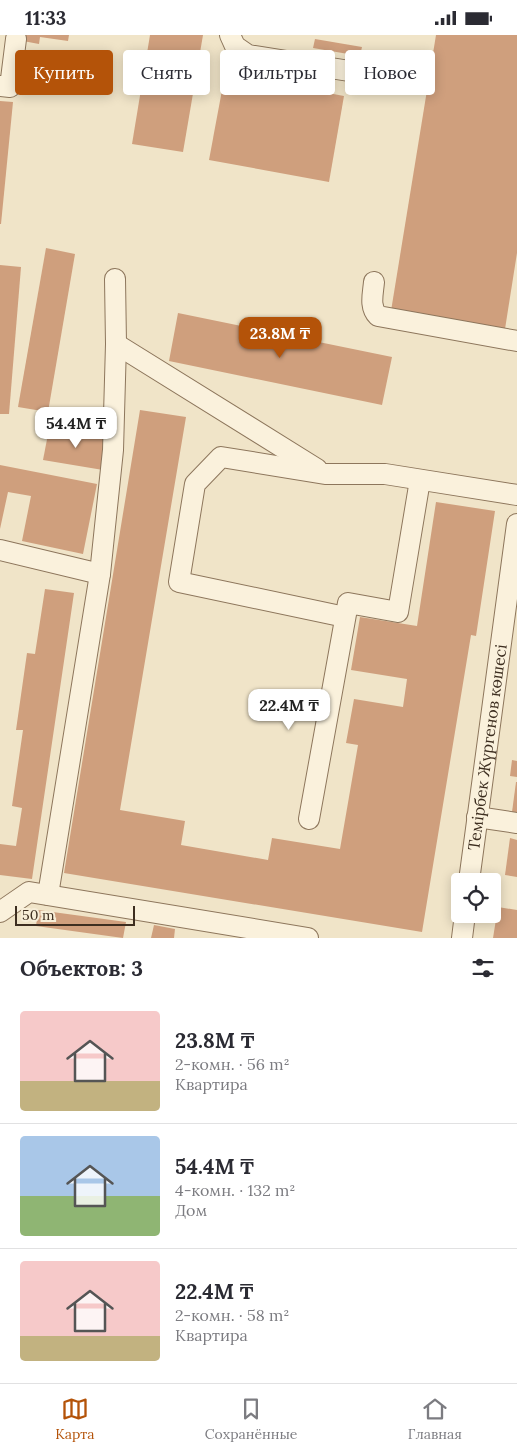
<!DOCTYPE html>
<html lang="ru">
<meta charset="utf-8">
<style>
:root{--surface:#fff;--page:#f7f7f7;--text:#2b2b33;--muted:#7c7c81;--line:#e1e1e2;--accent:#b45309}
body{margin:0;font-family:Lora,serif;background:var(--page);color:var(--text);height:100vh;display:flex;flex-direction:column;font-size:19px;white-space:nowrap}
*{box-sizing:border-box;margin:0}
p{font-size:16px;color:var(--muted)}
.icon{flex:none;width:28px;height:28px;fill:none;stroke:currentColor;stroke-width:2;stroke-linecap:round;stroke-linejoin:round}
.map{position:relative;height:903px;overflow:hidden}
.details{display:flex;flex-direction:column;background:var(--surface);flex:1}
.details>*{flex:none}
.top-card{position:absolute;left:15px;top:15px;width:488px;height:45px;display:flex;gap:10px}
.buttons{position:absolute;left:451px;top:838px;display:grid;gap:10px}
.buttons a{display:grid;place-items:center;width:50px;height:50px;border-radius:5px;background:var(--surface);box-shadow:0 2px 12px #0003;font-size:25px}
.scale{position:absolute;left:15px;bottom:12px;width:120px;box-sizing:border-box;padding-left:5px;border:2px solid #3d2e20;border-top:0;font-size:14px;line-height:18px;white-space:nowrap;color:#3d2e20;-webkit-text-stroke:4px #f7eed8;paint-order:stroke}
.price{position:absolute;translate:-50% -42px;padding:0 11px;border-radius:10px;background:#fff;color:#222;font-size:16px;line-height:32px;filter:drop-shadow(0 1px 2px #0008)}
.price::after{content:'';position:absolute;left:50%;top:30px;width:15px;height:11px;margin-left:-8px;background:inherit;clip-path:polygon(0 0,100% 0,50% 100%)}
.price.active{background:var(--accent);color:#fff}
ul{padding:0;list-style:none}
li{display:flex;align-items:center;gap:15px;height:125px;padding:0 20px}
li+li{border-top:1px solid var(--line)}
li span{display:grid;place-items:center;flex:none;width:140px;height:100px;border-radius:5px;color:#555}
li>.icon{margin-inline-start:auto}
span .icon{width:60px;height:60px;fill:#fffc;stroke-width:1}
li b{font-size:21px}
h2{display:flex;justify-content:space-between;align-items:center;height:60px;padding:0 20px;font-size:21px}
.pill{padding:0 18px;border-radius:5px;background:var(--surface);box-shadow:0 2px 12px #0003;font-size:18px;line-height:45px}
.pill.active{background:var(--accent);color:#fff}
.status{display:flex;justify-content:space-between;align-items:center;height:35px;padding:0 25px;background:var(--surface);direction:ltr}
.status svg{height:14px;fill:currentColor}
.tabs{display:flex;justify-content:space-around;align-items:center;height:70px;border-top:1px solid var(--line);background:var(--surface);font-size:14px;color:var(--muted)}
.tabs a{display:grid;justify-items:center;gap:2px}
.tabs .active{color:var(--accent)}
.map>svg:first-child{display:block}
.building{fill:#cf9f7d}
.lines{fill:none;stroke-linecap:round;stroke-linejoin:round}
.minor-casing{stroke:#8d765c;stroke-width:22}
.minor{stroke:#faf1dc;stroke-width:20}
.labels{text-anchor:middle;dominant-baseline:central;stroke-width:4;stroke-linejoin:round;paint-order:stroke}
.street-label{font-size:16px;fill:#3d2e20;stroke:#f7eed8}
</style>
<div class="status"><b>11:33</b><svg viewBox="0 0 49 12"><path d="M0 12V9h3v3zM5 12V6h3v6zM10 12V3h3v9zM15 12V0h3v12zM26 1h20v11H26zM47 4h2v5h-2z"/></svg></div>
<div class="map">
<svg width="517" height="903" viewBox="0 0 517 903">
<rect width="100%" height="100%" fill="#f0e4c8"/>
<!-- building -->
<g class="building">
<path d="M24 0H69L68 6 40 2 39 9 23 6Z"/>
<path d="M150 0H203L183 117 132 109Z"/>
<path d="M436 0H517V218L505 294 391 276Z"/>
<path d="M315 4 362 12 360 21 313 13Z"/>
<path d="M225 39 344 61 329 147 209 125Z"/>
<path d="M0 66 13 67 1 189H0Z"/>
<path d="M46 213 75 219 48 377 18 372Z"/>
<path d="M0 230 21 232 9 379H0Z"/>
<path d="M178 278 392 322 382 370 169 326Z"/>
<path d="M140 375 186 382 120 775 185 786 181 810 268 825 272 803 340 814 358 710 346 708 354 664 403 672 407 644 351 635 360 582 417 591 436 467 495 476 476 601 471 600 422 897 64 838Z"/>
<path d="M49 394 109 404 103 435 43 425Z"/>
<path d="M0 430 97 449 83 519 22 506 31 461 8 457 0 494Z"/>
<path d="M45 554 74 558 32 844 0 840V809L16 811 22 773 12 771 23 695H16L27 618 35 619Z"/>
<path d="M512 725 517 726V742L510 741Z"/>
<path d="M516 747H517V778L512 777Z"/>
<path d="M510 803 517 805V842L505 840Z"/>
<path d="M498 872 517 875V903H493Z"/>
<path d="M38 875 126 887 123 903 36 891Z"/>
<path d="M154 890 175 894 174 903H151Z"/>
</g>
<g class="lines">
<!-- minor casing -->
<g class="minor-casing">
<g id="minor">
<path d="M230 0 235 11 248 20 406 45"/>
<path d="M0 51 10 52 16 4"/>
<path d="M374 247C373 259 369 272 378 281L517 306"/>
<path d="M116 309 317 434"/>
<path d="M0 515 100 539"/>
<path d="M345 582 179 547 195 449 221 422 325 439H385L517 460"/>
<path d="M477 782 517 788"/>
<path d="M309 784 348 568 398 577 420 445"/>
<path id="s1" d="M469 846 517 489"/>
<path d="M48 860 100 539 113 415 116 309 115 244"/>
<path d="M0 877 29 857 308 903"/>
<path d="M462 903 465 879"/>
</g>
</g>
<!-- minor -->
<use href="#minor" class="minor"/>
</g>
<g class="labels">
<!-- street labels -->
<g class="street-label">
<text stroke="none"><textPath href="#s1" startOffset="135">Темірбек Жүргенов көшесі</textPath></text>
</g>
</g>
</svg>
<div class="buttons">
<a><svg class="icon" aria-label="locate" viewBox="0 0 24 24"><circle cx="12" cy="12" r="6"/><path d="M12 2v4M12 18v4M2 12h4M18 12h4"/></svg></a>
</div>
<div class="scale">50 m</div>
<b class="price active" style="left:280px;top:324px">23.8M ₸</b>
<b class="price" style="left:76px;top:414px">54.4M ₸</b>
<b class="price" style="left:289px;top:696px">22.4M ₸</b>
<div class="top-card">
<a class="pill active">Купить</a>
<a class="pill">Снять</a>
<a class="pill">Фильтры</a>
<a class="pill">Новое</a>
</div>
</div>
<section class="details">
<h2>Объектов: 3<svg class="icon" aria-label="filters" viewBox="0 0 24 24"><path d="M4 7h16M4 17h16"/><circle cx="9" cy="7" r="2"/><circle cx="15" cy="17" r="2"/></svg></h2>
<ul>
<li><span style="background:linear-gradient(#f6c9c9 70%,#c2b280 0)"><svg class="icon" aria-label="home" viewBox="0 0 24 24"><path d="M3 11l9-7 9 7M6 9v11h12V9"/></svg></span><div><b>23.8M ₸</b><p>2-комн. · 56 m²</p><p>Квартира</p></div></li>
<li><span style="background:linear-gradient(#a9c7e8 60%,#8fb573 0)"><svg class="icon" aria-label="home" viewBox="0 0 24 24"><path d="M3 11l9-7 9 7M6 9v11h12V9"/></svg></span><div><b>54.4M ₸</b><p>4-комн. · 132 m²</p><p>Дом</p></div></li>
<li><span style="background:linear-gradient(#f6c9c9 75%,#c2b280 0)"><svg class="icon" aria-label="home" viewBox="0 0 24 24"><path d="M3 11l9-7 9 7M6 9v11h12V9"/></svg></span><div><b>22.4M ₸</b><p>2-комн. · 58 m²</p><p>Квартира</p></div></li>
</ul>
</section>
<nav class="tabs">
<a class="active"><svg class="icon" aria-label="map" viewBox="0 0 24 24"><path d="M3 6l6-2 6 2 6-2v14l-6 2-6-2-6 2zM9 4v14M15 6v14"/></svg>Карта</a>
<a><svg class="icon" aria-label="saved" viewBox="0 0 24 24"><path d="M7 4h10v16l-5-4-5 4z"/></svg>Сохранённые</a>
<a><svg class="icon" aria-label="home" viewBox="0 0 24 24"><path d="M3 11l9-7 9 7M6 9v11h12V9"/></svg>Главная</a>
</nav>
